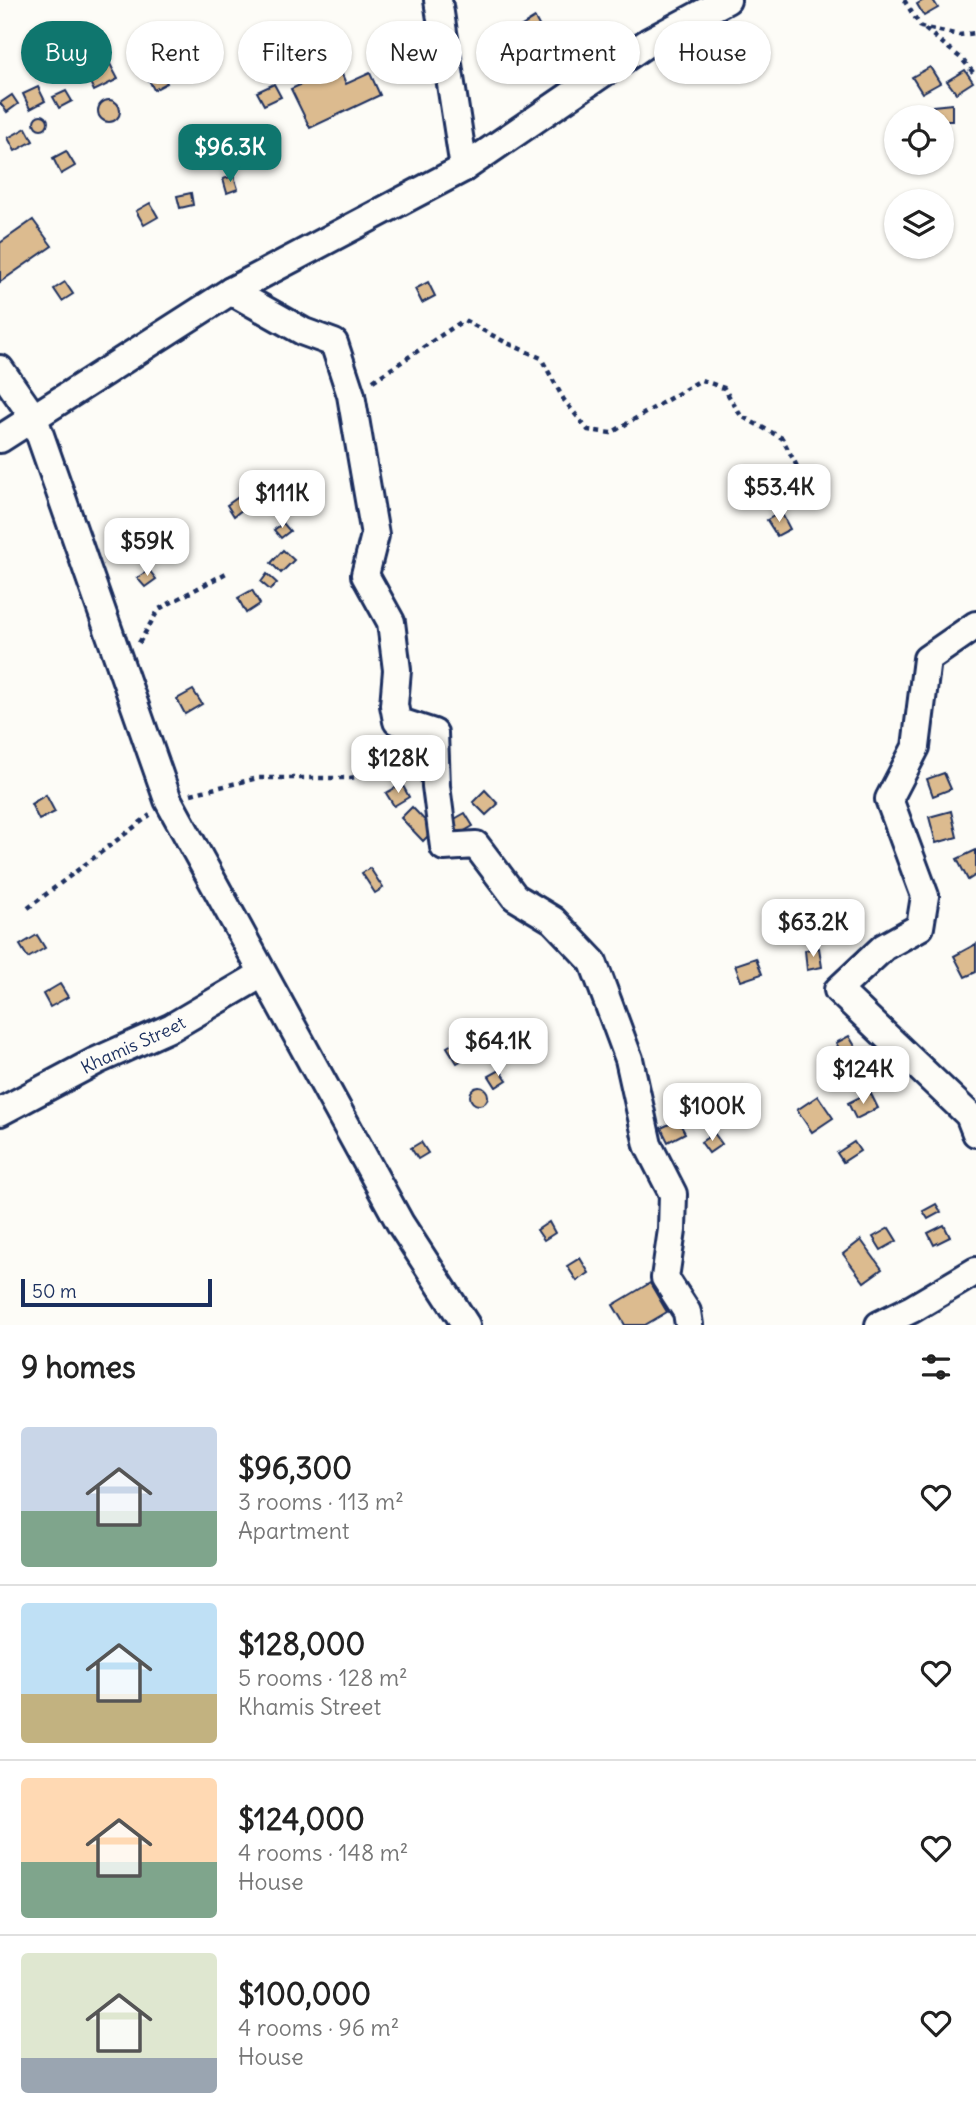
<!DOCTYPE html>
<meta charset="utf-8">
<style>
:root{--surface:#fff;--page:#f6f6f6;--text:#222;--muted:#767676;--line:#e0e0e0;--accent:#0f766e}
body{margin:0;font-family:Delius,sans-serif;background:var(--page);color:var(--text);height:100vh;display:flex;flex-direction:column;font-size:26px;white-space:nowrap}
*{box-sizing:border-box;margin:0}
p{font-size:23px;color:var(--muted)}
.icon{flex:none;width:38px;height:38px;fill:none;stroke:currentColor;stroke-width:2;stroke-linecap:round;stroke-linejoin:round}
.map{position:relative;height:1325px;overflow:hidden}
.side{display:flex;flex-direction:column;background:var(--surface);flex:1}
.side>*{flex:none}
.banner{position:absolute;left:21px;top:21px;width:934px;height:63px;display:flex;gap:14px}
.controls{position:absolute;left:884px;top:105px;display:grid;gap:14px}
.controls a{display:grid;place-items:center;width:70px;height:70px;border-radius:50%;background:var(--surface);box-shadow:0 2px 5px #0004;font-size:35px}
.scale{position:absolute;left:21px;bottom:18px;width:191px;box-sizing:border-box;padding-left:7px;border:4px solid #1b2f5e;border-top:0;font-size:19px;line-height:24px;white-space:nowrap;color:#1b2f5e;-webkit-text-stroke:5px #fdfcf7;paint-order:stroke}
.price{position:absolute;translate:-50% -60px;padding:0 16px;border-radius:14px;background:#fff;color:#222;font-size:23px;line-height:46px;filter:drop-shadow(0 2px 4px #0008)}
.price::after{content:'';position:absolute;left:50%;top:42px;width:21px;height:16px;margin-left:-10px;background:inherit;clip-path:polygon(0 0,100% 0,50% 100%)}
.price.selected{background:var(--accent);color:#fff}
ul{padding:0;list-style:none}
li{display:flex;align-items:center;gap:21px;height:175px;padding:0 21px}
li+li{border-top:2px solid var(--line)}
li span{display:grid;place-items:center;flex:none;width:196px;height:140px;border-radius:7px;color:#555}
li>.icon{margin-inline-start:auto}
span .icon{width:84px;height:84px;fill:#fffc;stroke-width:1}
li b{font-size:30px}
h2{display:flex;justify-content:space-between;align-items:center;height:84px;padding:0 21px;font-size:30px}
.pill{padding:0 24px;border-radius:32px;background:var(--surface);box-shadow:0 2px 5px #0004;font-size:24px;line-height:63px}
.pill.selected{background:var(--accent);color:#fff}
.map>svg:first-child{display:block}
.building{fill:#dcbb8f;stroke:#1b2f5e;stroke-width:2}
.lines{fill:none;stroke-linecap:round;stroke-linejoin:round}
.minor-casing{stroke:#1b2f5e;stroke-width:32}
.path{stroke:#1b2f5e;stroke-width:4.5;stroke-dasharray:5 5;stroke-linecap:butt}
.minor{stroke:#fdfcf7;stroke-width:26}
.labels{text-anchor:middle;dominant-baseline:central;stroke-width:6;stroke-linejoin:round;paint-order:stroke}
.street-label{font-size:18px;fill:#1b2f5e;stroke:#fdfcf7}
</style>
<div class="map">
<svg width="976" height="1325" viewBox="0 0 976 1325">
<rect width="100%" height="100%" fill="#fdfcf7"/>
<filter id="ink" filterUnits="userSpaceOnUse"><feTurbulence type="fractalNoise" baseFrequency=".0143" numOctaves="2"/><feDisplacementMap in="SourceGraphic" scale="14" xChannelSelector="R" yChannelSelector="G"/><feConvolveMatrix kernelMatrix="1 2 1 2 8 2 1 2 1" color-interpolation-filters="sRGB"/></filter>
<g filter="url(#ink)">
<!-- building -->
<g class="building">
<path d="M924 0H933L938 8 924 16 917 4Z"/>
<path d="M535 18 543 33 528 41 520 27Z"/>
<path d="M109 62 118 79 94 91 86 74Z"/>
<path d="M339 67 346 84 370 73 380 95 310 128 291 89Z"/>
<path d="M930 67 940 83 922 93 912 77Z"/>
<path d="M160 70 167 83 154 90 147 76Z"/>
<path d="M965 70 973 82 956 93 947 81Z"/>
<path d="M274 84 281 97 264 105 257 92Z"/>
<path d="M38 87 45 101 30 109 23 94Z"/>
<path d="M66 91 72 101 59 108 53 97Z"/>
<path d="M12 95 18 104 7 112 0 103Z"/>
<circle cx="109" cy="111" r="11"/>
<path d="M952 104V121H942V117H934L933 106Z"/>
<circle cx="41" cy="122" r="7"/>
<path d="M26 128 33 141 15 151 8 138Z"/>
<path d="M66 151 75 166 61 174 53 158Z"/>
<path d="M234 176 238 189 227 193 223 179Z"/>
<path d="M191 193 193 205 180 208 177 196Z"/>
<path d="M150 203 158 217 144 225 136 211Z"/>
<path d="M33 220 52 246 0 282V243Z"/>
<path d="M65 282 73 294 62 301 54 289Z"/>
<path d="M428 282 435 296 422 303 415 289Z"/>
<path d="M240 496 247 506 234 516 227 505Z"/>
<path d="M781 512 790 529 777 536 767 520Z"/>
<path d="M283 523 290 531 281 538 274 530Z"/>
<path d="M283 550 294 560 281 573 271 563Z"/>
<path d="M149 570 156 579 145 587 137 578Z"/>
<path d="M267 574 277 583 270 590 261 582Z"/>
<path d="M252 590 260 604 246 613 238 598Z"/>
<path d="M193 690 202 704 185 714 177 699Z"/>
<path d="M410 735 419 751 404 759 395 743Z"/>
<path d="M944 773 951 789 933 796 927 779Z"/>
<path d="M402 784 409 797 394 806 386 793Z"/>
<path d="M485 790 498 804 486 815 473 802Z"/>
<path d="M46 795 55 812 39 820 31 804Z"/>
<path d="M412 807 434 830 423 841 401 818Z"/>
<path d="M951 811 957 837 936 843 929 817Z"/>
<path d="M465 813 473 826 459 834 451 821Z"/>
<path d="M976 850V875L968 880 957 859Z"/>
<path d="M370 868 383 888 375 893 362 873Z"/>
<path d="M37 935 45 948 28 958 20 945Z"/>
<path d="M976 944V972L965 977 954 956Z"/>
<path d="M819 948 822 967 807 970 805 950Z"/>
<path d="M756 958 762 974 741 981 735 965Z"/>
<path d="M60 984 68 997 50 1007 43 994Z"/>
<path d="M474 1031 484 1048 457 1063 447 1047Z"/>
<path d="M849 1036 859 1053 847 1061 836 1043Z"/>
<path d="M873 1060 882 1073 865 1084 857 1072Z"/>
<path d="M500 1070 507 1080 496 1087 489 1076Z"/>
<circle cx="479" cy="1096" r="9"/>
<path d="M870 1092 878 1108 856 1119 848 1103Z"/>
<path d="M818 1096 833 1118 812 1132 797 1110Z"/>
<path d="M678 1120 685 1133 668 1142 661 1128Z"/>
<path d="M714 1133 722 1144 709 1153 701 1142Z"/>
<path d="M421 1142 428 1153 418 1159 411 1148Z"/>
<path d="M854 1142 860 1151 843 1162 837 1153Z"/>
<path d="M936 1204 941 1212 928 1219 923 1211Z"/>
<path d="M549 1222 555 1233 544 1240 537 1230Z"/>
<path d="M944 1225 950 1237 934 1245 928 1233Z"/>
<path d="M889 1228 897 1241 881 1250 873 1237Z"/>
<path d="M861 1240 882 1269 864 1282 843 1254Z"/>
<path d="M580 1258 589 1273 577 1281 567 1266Z"/>
<path d="M650 1283 667 1312 645 1325H625L613 1305Z"/>
</g>
<g class="lines">
<!-- minor casing -->
<g class="minor-casing">
<g id="minor">
<path d="M438 0 464 168"/>
<path d="M231 291 304 332 334 343 351 395 375 535 365 575 391 622 397 670 394 705 397 721 434 733 436 786 444 847 476 845 515 897 553 920 593 962 629 1059 648 1145 673 1194 672 1230 665 1278 687 1312 689 1325"/>
<path d="M0 369 34 418 168 800 400 1223 466 1325"/>
<path d="M0 439 231 291 464 168 650 41 727 0"/>
<path d="M976 625 927 659 916 747 889 799 925 896 920 927 884 947 838 990 969 1115 976 1133"/>
<path id="s1" d="M0 1112 96 1061 172 1027 262 974"/>
<path d="M879 1325 912 1309 976 1271"/>
</g>
</g>
<!-- path -->
<g class="path">
<path d="M904 0 921 27 959 35 976 33"/>
<path d="M925 29 962 59 976 76"/>
<path d="M373 381 464 320 505 342 541 358 564 400 588 430 611 433 701 380 724 388 741 416 782 438 810 491"/>
<path d="M139 643 159 609 230 571"/>
<path d="M191 794 258 778H350L396 770 413 776"/>
<path d="M28 908 150 815"/>
</g>
<!-- minor -->
<use href="#minor" class="minor"/>
</g>
</g>
<g class="labels">
<!-- street labels -->
<g class="street-label">
<text stroke="none"><textPath href="#s1" startOffset="149">Khamis Street</textPath></text>
</g>
</g>
</svg>
<div class="controls">
<a><svg class="icon" aria-label="locate" viewBox="0 0 24 24"><circle cx="12" cy="12" r="6"/><path d="M12 2v4M12 18v4M2 12h4M18 12h4"/></svg></a>
<a><svg class="icon" aria-label="layers" viewBox="0 0 24 24"><path d="M12 4l9 5-9 5-9-5zM3 14l9 5 9-5"/></svg></a>
</div>
<div class="scale">50 m</div>
<b class="price selected" style="left:230px;top:184px">$96.3K</b>
<b class="price" style="left:779px;top:524px">$53.4K</b>
<b class="price" style="left:282px;top:530px">$111K</b>
<b class="price" style="left:147px;top:578px">$59K</b>
<b class="price" style="left:398px;top:795px">$128K</b>
<b class="price" style="left:813px;top:959px">$63.2K</b>
<b class="price" style="left:498px;top:1078px">$64.1K</b>
<b class="price" style="left:863px;top:1106px">$124K</b>
<b class="price" style="left:712px;top:1143px">$100K</b>
<div class="banner">
<a class="pill selected">Buy</a>
<a class="pill">Rent</a>
<a class="pill">Filters</a>
<a class="pill">New</a>
<a class="pill">Apartment</a>
<a class="pill">House</a>
</div>
</div>
<section class="side">
<h2>9 homes<svg class="icon" aria-label="filters" viewBox="0 0 24 24"><path d="M4 7h16M4 17h16"/><circle cx="9" cy="7" r="2"/><circle cx="15" cy="17" r="2"/></svg></h2>
<ul>
<li><span style="background:linear-gradient(#c9d6e8 60%,#7fa58c 0)"><svg class="icon" aria-label="home" viewBox="0 0 24 24"><path d="M3 11l9-7 9 7M6 9v11h12V9"/></svg></span><div><b>$96,300</b><p>3 rooms · 113 m²</p><p>Apartment</p></div><svg class="icon" aria-label="heart" viewBox="0 0 24 24"><path d="M12 20l-8-8c-3-5 5-10 8-4 3-6 11-1 8 4z"/></svg></li>
<li><span style="background:linear-gradient(#bfe0f5 65%,#c2b280 0)"><svg class="icon" aria-label="home" viewBox="0 0 24 24"><path d="M3 11l9-7 9 7M6 9v11h12V9"/></svg></span><div><b>$128,000</b><p>5 rooms · 128 m²</p><p>Khamis Street</p></div><svg class="icon" aria-label="heart" viewBox="0 0 24 24"><path d="M12 20l-8-8c-3-5 5-10 8-4 3-6 11-1 8 4z"/></svg></li>
<li><span style="background:linear-gradient(#ffd9b3 60%,#7fa58c 0)"><svg class="icon" aria-label="home" viewBox="0 0 24 24"><path d="M3 11l9-7 9 7M6 9v11h12V9"/></svg></span><div><b>$124,000</b><p>4 rooms · 148 m²</p><p>House</p></div><svg class="icon" aria-label="heart" viewBox="0 0 24 24"><path d="M12 20l-8-8c-3-5 5-10 8-4 3-6 11-1 8 4z"/></svg></li>
<li><span style="background:linear-gradient(#dfe7d0 75%,#9aa5b1 0)"><svg class="icon" aria-label="home" viewBox="0 0 24 24"><path d="M3 11l9-7 9 7M6 9v11h12V9"/></svg></span><div><b>$100,000</b><p>4 rooms · 96 m²</p><p>House</p></div><svg class="icon" aria-label="heart" viewBox="0 0 24 24"><path d="M12 20l-8-8c-3-5 5-10 8-4 3-6 11-1 8 4z"/></svg></li>
</ul>
</section>
